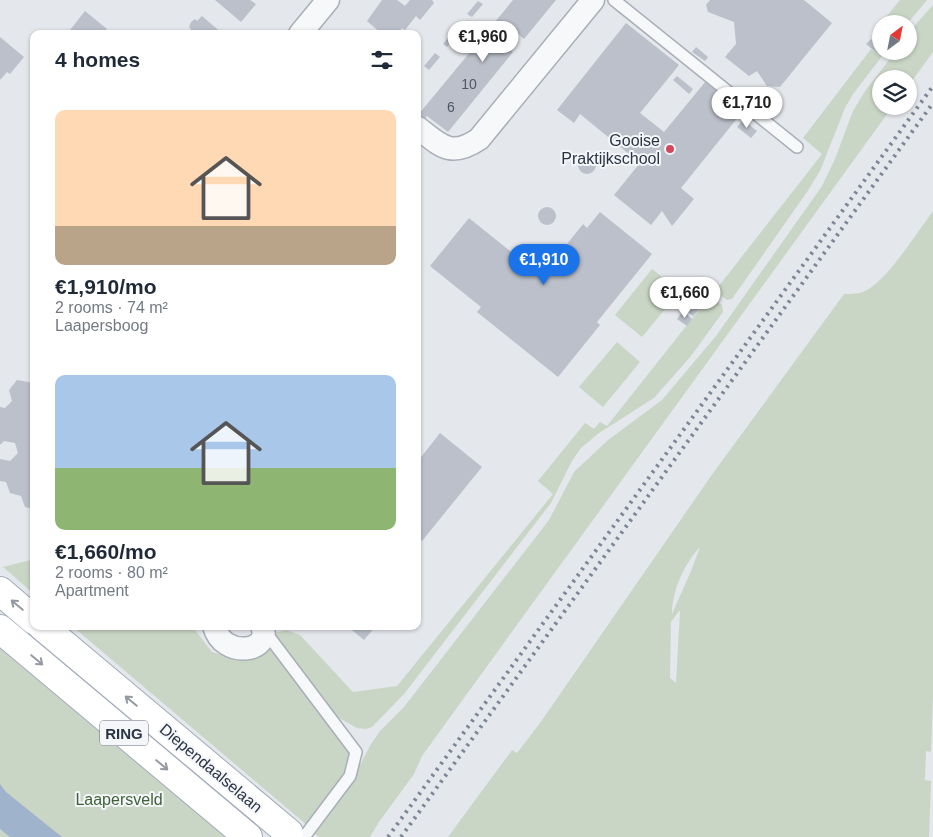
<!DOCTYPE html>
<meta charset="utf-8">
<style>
:root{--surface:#fff;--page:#f6f6f7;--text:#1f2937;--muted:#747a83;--accent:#1a73e8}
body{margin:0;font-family:Arial,sans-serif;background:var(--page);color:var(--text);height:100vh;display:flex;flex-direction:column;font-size:19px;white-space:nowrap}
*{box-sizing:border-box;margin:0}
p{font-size:16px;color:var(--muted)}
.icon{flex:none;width:28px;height:28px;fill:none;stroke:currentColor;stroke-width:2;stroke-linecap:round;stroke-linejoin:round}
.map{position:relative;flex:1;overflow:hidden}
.drawer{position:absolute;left:30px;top:30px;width:391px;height:600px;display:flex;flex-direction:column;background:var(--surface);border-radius:10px;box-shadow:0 1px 4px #0004}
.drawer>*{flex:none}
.needle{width:32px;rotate:32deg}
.buttons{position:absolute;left:872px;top:15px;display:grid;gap:10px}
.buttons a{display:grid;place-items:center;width:45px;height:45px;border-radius:50%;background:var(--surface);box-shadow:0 1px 4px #0004;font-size:25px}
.price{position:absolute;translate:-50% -42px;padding:0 11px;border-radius:18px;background:#fff;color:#222;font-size:16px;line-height:32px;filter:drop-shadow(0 1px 2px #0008)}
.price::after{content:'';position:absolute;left:50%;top:30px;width:15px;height:11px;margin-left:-8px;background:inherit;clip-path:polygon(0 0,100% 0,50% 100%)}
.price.selected{background:var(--accent);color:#fff}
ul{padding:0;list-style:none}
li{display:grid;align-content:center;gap:10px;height:265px;padding:0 25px}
li span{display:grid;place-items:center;height:155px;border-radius:10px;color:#555}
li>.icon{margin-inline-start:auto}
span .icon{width:90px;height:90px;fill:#fffc;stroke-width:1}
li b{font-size:21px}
h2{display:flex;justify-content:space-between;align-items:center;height:60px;padding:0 25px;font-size:21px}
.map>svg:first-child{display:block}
.green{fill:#c9d6c5;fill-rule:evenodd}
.water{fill:#9fb4cc}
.building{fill:#bbc0ca}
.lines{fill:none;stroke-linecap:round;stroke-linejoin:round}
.lane-casing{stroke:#a9aeb7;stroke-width:14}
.street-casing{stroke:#a9aeb7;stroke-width:25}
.primary-casing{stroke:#a3abb8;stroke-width:30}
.lane{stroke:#f7f8fa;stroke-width:11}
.street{stroke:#f7f8fa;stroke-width:22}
.primary{stroke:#fff;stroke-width:28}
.rail{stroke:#7d8696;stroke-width:4;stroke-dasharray:2.5 5;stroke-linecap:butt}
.oneway{stroke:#959aa2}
.poi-dot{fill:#d1495b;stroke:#f4f6f9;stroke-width:2}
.labels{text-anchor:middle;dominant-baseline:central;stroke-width:4;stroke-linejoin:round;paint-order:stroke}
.number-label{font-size:14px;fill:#4f5766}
.shield{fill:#f4f6f9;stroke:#676e7b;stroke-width:1}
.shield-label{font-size:15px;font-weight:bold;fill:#2b3445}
.poi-label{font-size:16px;fill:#2b3445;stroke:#f4f6f9;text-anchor:end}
.street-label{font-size:16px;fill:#2b3445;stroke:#f4f6f9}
.park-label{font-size:16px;fill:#3f6138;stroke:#f4f6f9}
</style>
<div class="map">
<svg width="933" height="837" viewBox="0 0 933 837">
<rect width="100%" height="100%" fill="#e4e7ec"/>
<!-- green -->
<g class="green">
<path d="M900 0H927L907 24H881V37L874 32Z"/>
<path d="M933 5V52L909 85V79H881V106H893L464 698 422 756 414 774 379 822 370 837H319L314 833 345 794 371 744 380 731 404 707 549 520 574 472 608 440 662 400 716 336 822 186 835 159 853 111 865 91 896 51H909V32Z"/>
<path d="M881 48V51H886L853 94 845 108 820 171 807 192 732 299 727 300 715 291 822 154 803 138 871 49 877 53Z"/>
<path d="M933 211V696L931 752 926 751 925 780 931 781 929 837H448L512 750 517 753 540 723 711 476 844 294C850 294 857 294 863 292 885 284 918 231 933 211ZM700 547 691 571 672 614C672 591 684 564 700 547ZM679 611H680L676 683 670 678 671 622Z"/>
<path d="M652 269 680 291 642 337 615 315Z"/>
<path d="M710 296 722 305 723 312 691 356 654 398 599 433 581 448 572 461 551 503 404 694 372 727 366 729 357 728 337 717 274 633 286 630 300 635 353 692 397 686 553 494 538 481 585 423 594 429 600 422 607 426Z"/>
<path d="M617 342 640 362 603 407 579 387Z"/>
<path d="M34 559V594L3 567Z"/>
<path d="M72 626H192L212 652 228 657H240L267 639 349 748 350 763 338 787 308 826Z"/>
<path d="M0 646 226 837H0Z"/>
</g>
<!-- water -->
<path class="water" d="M0 784 6 792 62 837H10L0 829Z"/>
<!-- building -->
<g class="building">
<path d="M215 0H250L256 4 241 22Z"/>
<path d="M382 0H397L405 6 410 0H432L434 3 420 20 416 16 405 30 402 28 397 34H382L367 21Z"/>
<path d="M513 0H556L524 39 513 29 502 43 513 52 448 132 427 116 424 119 418 115Z"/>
<path d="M710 0H804L832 23 780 87 767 86 757 71 749 76 725 57 736 44 734 22 708 12 706 5Z"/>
<path d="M478 1 483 4 472 17 467 14Z"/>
<path d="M85 11 107 29 103 34H67Z"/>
<path d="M202 16 223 34H187L191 29 189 27 191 22 195 19 197 21Z"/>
<path d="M626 23 679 65 640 113 664 132 706 81 743 111 681 188 694 199 672 226 662 211 651 225 614 195 640 163 580 114 574 123 557 110Z"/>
<path d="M454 30 458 34 447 47 443 44Z"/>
<path d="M0 37 24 57 10 74 7 72 0 80Z"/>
<path d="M871 39 881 47 877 53 866 44Z"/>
<path d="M696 47 708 57 705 61 692 52Z"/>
<path d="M435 53 440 57 429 70 424 66Z"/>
<path d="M677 76 693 89 689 94 673 80Z"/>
<path d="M743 120 757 131 751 138 737 127Z"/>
<circle cx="587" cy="165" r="9"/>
<circle cx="547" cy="216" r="9"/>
<path d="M600 212 652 254 597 322 600 325 558 377 477 312 481 307 430 266 469 218 525 263 528 260 544 273 583 224 587 228Z"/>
<path d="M701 296 707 300 693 316 688 312Z"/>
<path d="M683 311 692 319 687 326 677 319Z"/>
<path d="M17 380 34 383V509L25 507 21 496 10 493 6 482 0 481V459L10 461 18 453 15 443 4 441 0 445V407L5 408 12 401 9 390Z"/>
<path d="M440 433 482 467 422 541 418 538V461Z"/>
<path d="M347 626H376L364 640Z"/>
</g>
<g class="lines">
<!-- lane casing -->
<g class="lane-casing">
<g id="lane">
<path d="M614 0 797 147"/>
<path d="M264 630 356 752 350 776 304 837"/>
</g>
</g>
<!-- street casing -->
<g class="street-casing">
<g id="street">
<path d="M300 34 328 0"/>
<path d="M418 128C441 146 451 158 479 139L593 0"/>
<path d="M214 626C223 660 273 652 262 626"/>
</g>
</g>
<!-- primary casing -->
<g class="primary-casing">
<g id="primary">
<path d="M0 591 34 620"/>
<path d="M42 626 289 833"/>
<path d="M0 629 248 837"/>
</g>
</g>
<!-- lane -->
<use href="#lane" class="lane"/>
<!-- street -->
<use href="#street" class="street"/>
<!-- primary -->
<use href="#primary" class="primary"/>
<!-- rail -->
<g class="rail">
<path d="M388 837 933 86"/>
<path d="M401 837 933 103"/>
</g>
</g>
<!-- one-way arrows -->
<defs><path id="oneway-shaft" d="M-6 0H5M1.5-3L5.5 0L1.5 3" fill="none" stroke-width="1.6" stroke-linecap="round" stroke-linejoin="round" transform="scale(1.25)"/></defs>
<g class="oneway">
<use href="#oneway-shaft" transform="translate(17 605) rotate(-140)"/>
<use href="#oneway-shaft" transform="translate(37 660) rotate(40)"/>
<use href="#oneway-shaft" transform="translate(131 701) rotate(-140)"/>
<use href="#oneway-shaft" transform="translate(162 765) rotate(40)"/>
</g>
<!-- markers -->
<circle class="poi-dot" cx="670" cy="149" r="5"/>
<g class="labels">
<!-- number labels -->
<g class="number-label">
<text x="469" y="84">10</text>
<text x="451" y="107">6</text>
</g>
<!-- shield labels -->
<rect class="shield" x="100" y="720.5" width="48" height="25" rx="4"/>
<g class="shield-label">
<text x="124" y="733">RING</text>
</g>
<!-- poi labels -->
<g class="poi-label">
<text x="660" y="140">Gooise<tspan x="660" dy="18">Praktijkschool</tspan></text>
</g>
<!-- street labels -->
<g class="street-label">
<text transform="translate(211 768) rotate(40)">Diependaalselaan</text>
</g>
<!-- park labels -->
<g class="park-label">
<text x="119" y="799">Laapersveld</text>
</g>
</g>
</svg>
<div class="buttons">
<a><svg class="needle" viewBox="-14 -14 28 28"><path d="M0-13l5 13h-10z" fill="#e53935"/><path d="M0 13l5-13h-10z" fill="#747a83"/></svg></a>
<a><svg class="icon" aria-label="layers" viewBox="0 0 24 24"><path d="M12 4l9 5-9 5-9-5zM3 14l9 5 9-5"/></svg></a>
</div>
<b class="price" style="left:483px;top:63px">€1,960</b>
<b class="price" style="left:747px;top:129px">€1,710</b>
<b class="price selected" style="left:544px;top:286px">€1,910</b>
<b class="price" style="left:685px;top:319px">€1,660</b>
<section class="drawer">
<h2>4 homes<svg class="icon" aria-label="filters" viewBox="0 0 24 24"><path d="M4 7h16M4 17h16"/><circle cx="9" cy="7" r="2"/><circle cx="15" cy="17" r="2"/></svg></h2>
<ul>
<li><span style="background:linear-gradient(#ffd9b3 75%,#b9a48a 0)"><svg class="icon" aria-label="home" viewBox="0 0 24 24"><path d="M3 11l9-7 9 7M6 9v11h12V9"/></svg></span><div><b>€1,910/mo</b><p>2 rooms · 74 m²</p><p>Laapersboog</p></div></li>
<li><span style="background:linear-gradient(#a9c7e8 60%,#8fb573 0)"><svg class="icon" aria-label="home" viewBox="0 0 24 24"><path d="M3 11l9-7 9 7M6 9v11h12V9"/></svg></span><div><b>€1,660/mo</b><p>2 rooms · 80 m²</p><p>Apartment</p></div></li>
</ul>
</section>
</div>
